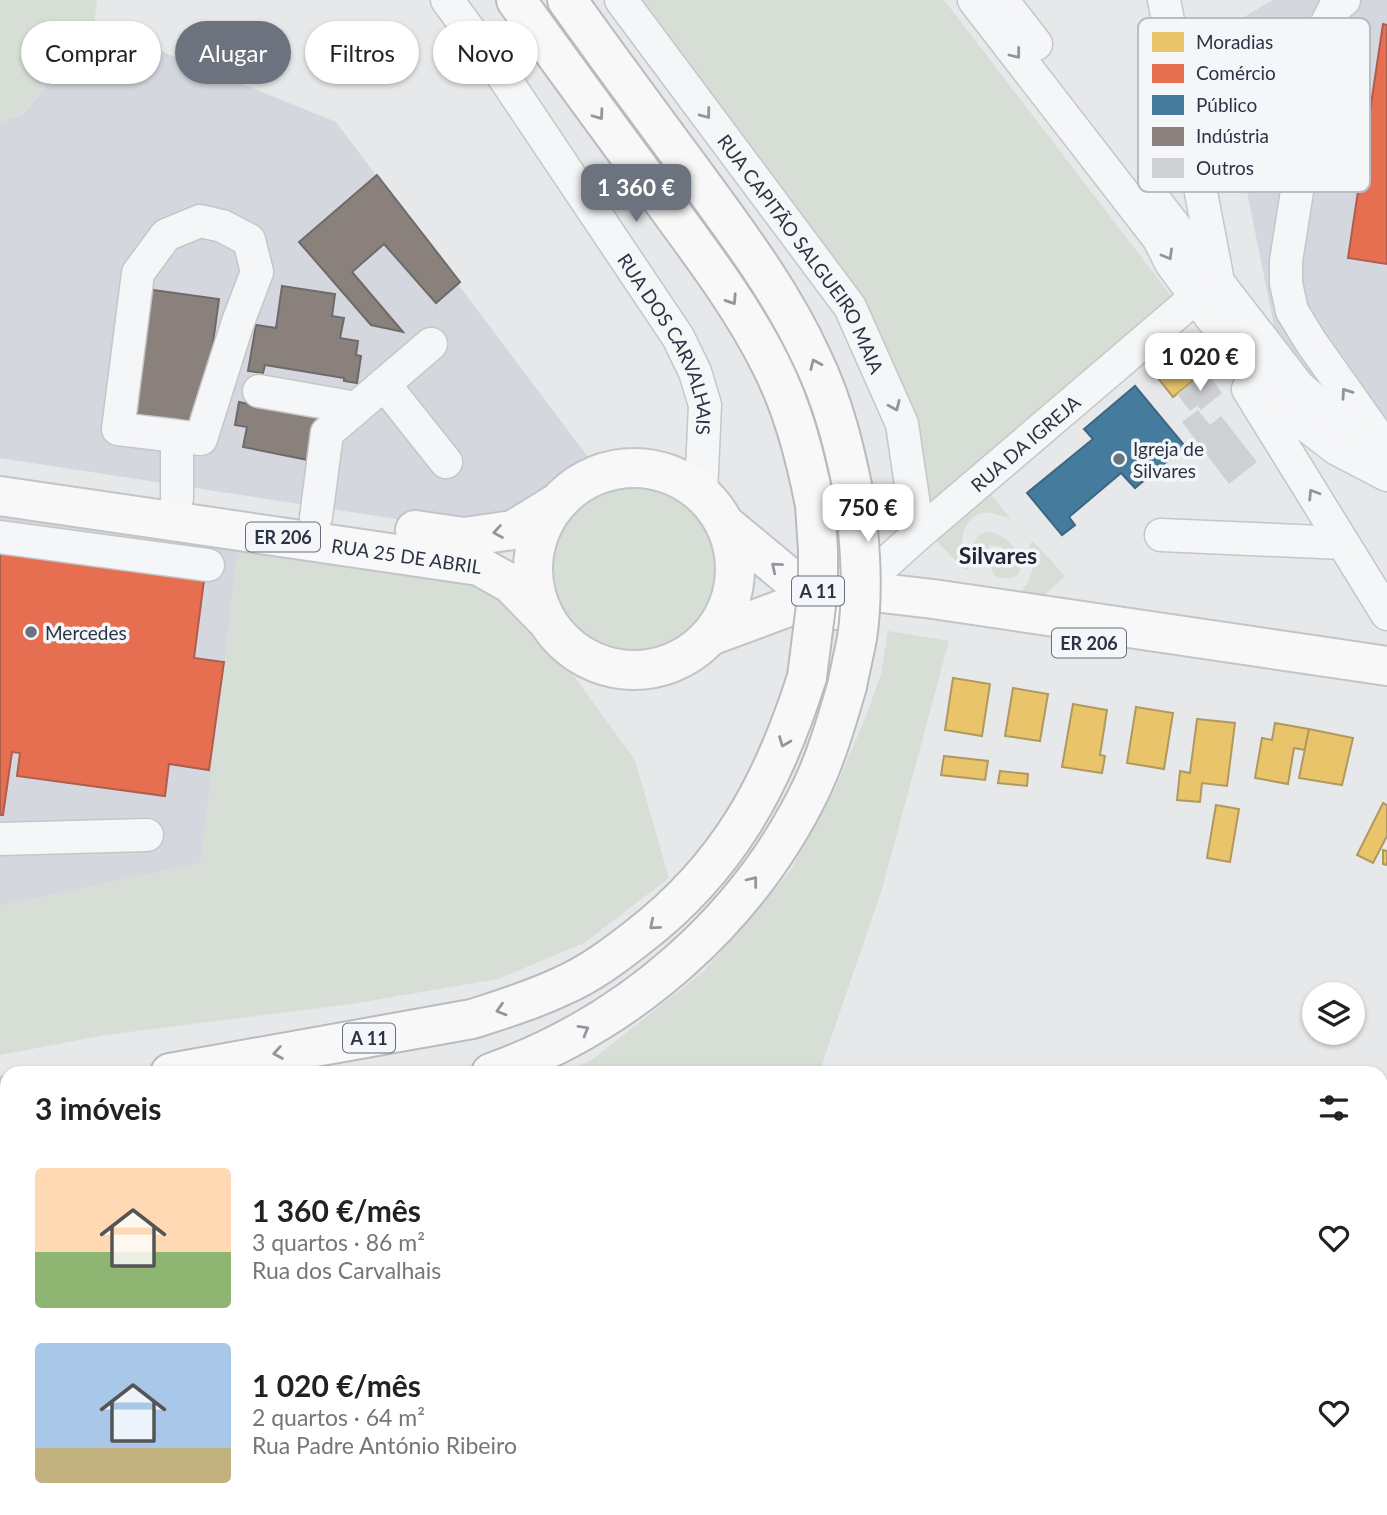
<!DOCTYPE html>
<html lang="pt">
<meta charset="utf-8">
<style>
:root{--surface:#fff;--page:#f2f2f2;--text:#222;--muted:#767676;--accent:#6c737f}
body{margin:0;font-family:Lato,sans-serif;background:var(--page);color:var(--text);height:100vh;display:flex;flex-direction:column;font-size:26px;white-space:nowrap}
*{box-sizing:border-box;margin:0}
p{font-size:23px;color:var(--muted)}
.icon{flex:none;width:38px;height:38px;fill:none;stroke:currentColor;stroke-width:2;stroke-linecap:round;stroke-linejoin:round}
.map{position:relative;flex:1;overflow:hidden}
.panel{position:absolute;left:0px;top:1066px;width:1388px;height:450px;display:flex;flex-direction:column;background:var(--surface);border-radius:21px 21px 0 0;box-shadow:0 2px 5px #0004}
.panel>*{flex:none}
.hud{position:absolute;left:21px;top:21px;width:700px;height:63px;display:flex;gap:14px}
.buttons{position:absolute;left:1302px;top:982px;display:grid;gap:14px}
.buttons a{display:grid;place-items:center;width:63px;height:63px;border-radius:50%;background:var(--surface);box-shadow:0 2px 5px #0004;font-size:35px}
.price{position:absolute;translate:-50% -60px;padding:0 16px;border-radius:14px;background:#fff;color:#222;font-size:23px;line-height:46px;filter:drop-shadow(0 2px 4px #0008)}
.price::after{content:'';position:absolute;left:50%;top:42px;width:21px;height:16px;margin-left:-10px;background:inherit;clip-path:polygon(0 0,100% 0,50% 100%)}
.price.on{background:var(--accent);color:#fff}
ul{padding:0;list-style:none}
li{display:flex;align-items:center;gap:21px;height:175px;padding:0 35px}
li span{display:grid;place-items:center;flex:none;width:196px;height:140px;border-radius:7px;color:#555}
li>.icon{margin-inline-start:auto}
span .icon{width:84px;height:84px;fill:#fffc;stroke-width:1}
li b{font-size:30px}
h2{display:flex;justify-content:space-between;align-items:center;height:84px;padding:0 35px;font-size:30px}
.tag{padding:0 24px;border-radius:32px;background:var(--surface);box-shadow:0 2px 5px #0004;font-size:24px;line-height:63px}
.tag.on{background:var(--accent);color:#fff}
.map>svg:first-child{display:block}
.built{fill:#d4d7dd}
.green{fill:#d6ded6}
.homes{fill:#e9c46a;stroke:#b0995f;stroke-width:2}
.shops{fill:#e76f51;stroke:#af5d4d;stroke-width:2}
.public{fill:#457b9d;stroke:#3d6683;stroke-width:2}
.industry{fill:#8a817c;stroke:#6e6a6c;stroke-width:2}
.building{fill:#ced0d3}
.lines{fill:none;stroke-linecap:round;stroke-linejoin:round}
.minor-casing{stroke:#c4c6c8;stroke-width:35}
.major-casing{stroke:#c2c5c8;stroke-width:42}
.highway-casing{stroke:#b8bbbf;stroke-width:42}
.minor{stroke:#f5f6f7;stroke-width:32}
.major{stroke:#f8f8f8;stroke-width:38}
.highway{stroke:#f8f8f8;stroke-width:38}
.highway-bridge-casing{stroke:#b8bbbf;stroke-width:42;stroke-linecap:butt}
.highway-bridge{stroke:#f8f8f8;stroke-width:38}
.oneway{stroke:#90959e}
.oneway2{stroke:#92969e}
.poi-dot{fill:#6c737f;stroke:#f4f6f9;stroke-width:2.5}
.labels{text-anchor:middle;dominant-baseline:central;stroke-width:7;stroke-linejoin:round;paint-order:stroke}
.shield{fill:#f4f6f9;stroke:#676e7b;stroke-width:2}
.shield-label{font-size:18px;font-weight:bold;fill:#2b3445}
.street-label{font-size:19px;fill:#2b3445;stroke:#f4f6f9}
.poi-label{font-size:19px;fill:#2b3445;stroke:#f4f6f9;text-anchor:start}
.quarter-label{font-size:23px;font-weight:bold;fill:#1d2536;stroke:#f4f6f9}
.key{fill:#f4f6f9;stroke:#b8bcc3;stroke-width:2}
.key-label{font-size:19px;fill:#2b3445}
</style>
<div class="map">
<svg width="1387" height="1515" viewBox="0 0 1387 1515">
<rect width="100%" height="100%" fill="#e6e8ea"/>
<!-- built -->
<g class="built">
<path d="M1273 0H1387V426L1338 400 1306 371 1276 335 1215 34Z"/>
<path d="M94 24 336 122 594 465 550 497 462 529 0 458V122L23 114Z"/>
<path d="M0 498 240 534 201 863 0 906Z"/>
</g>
<!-- green -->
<g class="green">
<path d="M0 0H97L94 24 22 114 0 122Z"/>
<path d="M636 0H944L1175 301 927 510 915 422Z"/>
<circle cx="634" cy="569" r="84"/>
<path d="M988 491 1011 519C1003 517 990 511 982 513 958 520 959 550 968 568L965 570 933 537Z"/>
<path d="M986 532C1019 532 1040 590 995 576 992 571 991 568 993 563L1000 566 1004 564C1007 557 1005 553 1001 547L990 545 987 552 989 558 976 557 974 542 979 535Z"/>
<path d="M1033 541 1065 576 1042 597 1019 594C1034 578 1035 565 1029 545Z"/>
<path d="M239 545 474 583 505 602 526 631 570 671 635 760 669 878 584 943 498 979 351 1004 105 1035 0 1055V906L201 863Z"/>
<path d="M888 631 949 641 882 889 819 1073H566L593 1059 703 972 790 871 835 789 866 716 881 674Z"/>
<path d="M7 1390V1437L0 1430V1399Z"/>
<path d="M483 1508 494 1515H113L101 1509Z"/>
<path d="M34 1509H62L72 1515H34Z"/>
</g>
<!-- homes -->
<g class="homes">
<path d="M1189 338 1212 366 1173 397 1154 373 1172 359 1169 354Z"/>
<path d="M953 678 990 684 982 736 945 730Z"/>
<path d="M1013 688 1048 694 1040 741 1005 736Z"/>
<path d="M1073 704 1107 710 1100 755 1105 756 1102 773 1062 767Z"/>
<path d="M1136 707 1173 713 1164 769 1127 763Z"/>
<path d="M1197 719 1235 723 1227 786 1202 783 1200 802 1177 800 1180 771 1190 773Z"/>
<path d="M1275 723 1309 729 1305 750 1294 748 1288 784 1255 778 1262 738 1272 740Z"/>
<path d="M1309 729 1353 738 1342 785 1299 778Z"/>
<path d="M944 756 988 761 985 780 941 775Z"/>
<path d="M1000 771 1028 774 1027 786 998 783Z"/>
<path d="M1383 803 1387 805V836L1373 863 1357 855Z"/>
<path d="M1216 805 1239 809 1230 862 1207 858Z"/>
<path d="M1383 850 1387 851V865L1383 864Z"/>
<path d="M1381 1098 1387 1100V1144L1381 1142Z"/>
<path d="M1381 1166 1387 1167 1381 1196Z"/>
<path d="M0 1505 12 1508 11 1515H0Z"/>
<path d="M611 1508H648L643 1515H606Z"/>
<path d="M649 1508H671L682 1515H647L645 1514Z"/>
<path d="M710 1508H728L725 1515Z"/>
</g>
<!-- shops -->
<g class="shops">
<path d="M1383 24 1387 25V264L1348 258Z"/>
<path d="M0 545 205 572 194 658 224 662 209 770 169 764 165 796 17 776 20 753 12 752 3 815H0Z"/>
</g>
<!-- public -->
<path class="public" d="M1135 386 1185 446 1135 488 1121 473 1069 517 1075 525 1062 535 1027 493 1093 439 1084 429Z"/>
<!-- industry -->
<g class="industry">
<path d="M377 175 460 282 436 303 384 244 352 272 403 332 371 325 299 242Z"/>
<path d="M282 286 335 294 332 316 344 318 340 338 358 341 356 355 361 356 357 383 344 381V378L265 365 263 373 248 371 256 325 276 328Z"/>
<path d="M146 289 219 299 202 423 129 413Z"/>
<path d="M239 402 317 418 308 460 243 447 247 427 235 425Z"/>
</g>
<!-- building -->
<g class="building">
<path d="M1206 371 1222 393 1201 410 1197 406 1190 411 1177 394Z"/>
<path d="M1198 410 1210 425 1221 416 1257 462 1229 484 1182 422Z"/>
<path d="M7 1075V1225L0 1226V1076Z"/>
</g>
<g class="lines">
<!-- minor casing -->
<g class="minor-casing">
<g id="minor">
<path id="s1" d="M447 0 501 73 678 337 695 372 705 405 701 493"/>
<path id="s2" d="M621 0 850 307 902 424 916 519V536"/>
<path d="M974 0 1159 239 1171 263 1196 297 1248 367 1285 409 1337 449 1387 475"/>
<path d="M1002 0 1036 44"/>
<path d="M1164 0 1217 276"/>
<path d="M1344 0 1335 7 1322 33 1286 261V283L1292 311 1311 342 1381 441"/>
<path d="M1156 202 1299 387 1348 429 1387 449"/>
<path d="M384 384 446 462"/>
<path d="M1248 389 1387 614"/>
<path d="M259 391 356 408"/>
<path d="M177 436 201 439 238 322 257 272 249 240 222 226 200 221 166 235 138 273 118 429 177 436V498"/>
<path d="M316 517 327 433 431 344"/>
<path d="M1161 535 1343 543"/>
<path d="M0 537 208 565"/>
<path id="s3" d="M856 590 916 536 1196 297"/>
<path d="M0 839 147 835"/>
<path d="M0 1440 7 1448"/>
<path d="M81 1508 93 1515"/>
</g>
</g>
<!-- major casing -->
<g class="major-casing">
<g id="major">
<circle cx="634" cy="569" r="101"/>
<path id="s4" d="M0 496 479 566 511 584 544 618"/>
<path d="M725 524 796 583 933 599 1387 666"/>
<path d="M415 530 464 537 513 530 557 503"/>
<path d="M710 636 791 606 835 610"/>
</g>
</g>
<!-- highway casing -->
<g class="highway-casing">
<g id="highway">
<path d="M516 0C563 65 610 130 658 194 697 248 740 303 770 363 793 408 805 455 815 505"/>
<path d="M567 0C609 59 652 117 695 175 737 233 782 292 812 358 834 403 845 450 855 500"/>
<path d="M170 1073 472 1019C503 1009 533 1000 562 986 590 974 615 955 638 937 729 867 773 784 807 677"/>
<path d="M491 1073C630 1023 748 920 812 787 827 755 837 720 847 686"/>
<path d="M0 1105 7 1104"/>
<path d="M0 1185 7 1184"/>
</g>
</g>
<!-- minor -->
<use href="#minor" class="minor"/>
<!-- major -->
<use href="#major" class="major"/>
<!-- highway -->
<use href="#highway" class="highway"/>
<!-- highway-bridge casing -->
<g class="highway-bridge-casing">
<g id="highway-bridge">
<path d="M807 677 818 590V550L815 505"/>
<path d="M847 686C850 670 854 654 857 638 864 592 860 545 855 500"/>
</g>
</g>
<!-- highway-bridge -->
<use href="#highway-bridge" class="highway-bridge"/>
</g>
<!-- one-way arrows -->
<defs><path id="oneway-chevron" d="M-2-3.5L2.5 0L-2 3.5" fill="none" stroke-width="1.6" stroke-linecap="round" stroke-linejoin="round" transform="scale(1.75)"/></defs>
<g class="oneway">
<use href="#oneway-chevron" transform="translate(1016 54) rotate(52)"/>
<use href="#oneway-chevron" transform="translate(706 114) rotate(53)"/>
<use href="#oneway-chevron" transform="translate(1168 255) rotate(60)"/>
<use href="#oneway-chevron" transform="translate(1346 393) rotate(-125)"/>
<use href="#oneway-chevron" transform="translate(895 406) rotate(66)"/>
<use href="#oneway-chevron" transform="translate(1313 494) rotate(-122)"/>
</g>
<g class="oneway2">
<use href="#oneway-chevron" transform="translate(599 115) rotate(54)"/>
<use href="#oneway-chevron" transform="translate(732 300) rotate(57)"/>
<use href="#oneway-chevron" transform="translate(815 364) rotate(-114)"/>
<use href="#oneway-chevron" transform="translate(498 532) rotate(171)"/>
<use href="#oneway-chevron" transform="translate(776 567) rotate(-140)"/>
<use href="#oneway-chevron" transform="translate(784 742) rotate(111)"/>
<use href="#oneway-chevron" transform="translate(753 881) rotate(-52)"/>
<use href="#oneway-chevron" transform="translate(654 925) rotate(140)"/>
<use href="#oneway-chevron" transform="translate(501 1010) rotate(163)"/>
<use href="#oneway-chevron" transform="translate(584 1030) rotate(-30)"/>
<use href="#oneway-chevron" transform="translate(278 1053) rotate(170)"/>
</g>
<!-- markers -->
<g class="poi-dot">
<circle cx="1119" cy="459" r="7"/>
<circle cx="31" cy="632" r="7"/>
</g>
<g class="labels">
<!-- shield labels -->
<g class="shield">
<rect x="246" y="522.5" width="74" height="29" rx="5"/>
<rect x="792" y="576.5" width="52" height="29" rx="5"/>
<rect x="1052" y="628.5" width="74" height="29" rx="5"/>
<rect x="343" y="1023.5" width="52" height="29" rx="5"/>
</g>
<g class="shield-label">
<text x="283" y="537">ER 206</text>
<text x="818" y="591">A 11</text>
<text x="1089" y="643">ER 206</text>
<text x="369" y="1038">A 11</text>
</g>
<!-- street labels -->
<g class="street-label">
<text stroke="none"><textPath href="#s2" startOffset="312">RUA CAPITÃO SALGUEIRO MAIA</textPath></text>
<text stroke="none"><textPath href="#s1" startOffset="411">RUA DOS CARVALHAIS</textPath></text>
<text stroke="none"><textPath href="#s3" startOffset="224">RUA DA IGREJA</textPath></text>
<text stroke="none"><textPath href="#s4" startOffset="411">RUA 25 DE ABRIL</textPath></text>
</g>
<!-- poi labels -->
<g class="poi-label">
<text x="1133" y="448">Igreja de<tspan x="1133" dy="22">Silvares</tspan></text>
<text x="45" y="632">Mercedes</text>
</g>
<!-- quarter labels -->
<g class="quarter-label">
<text x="998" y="555">Silvares</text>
</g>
</g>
<!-- legend -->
<rect x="1138" y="18" width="232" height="174" rx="10" class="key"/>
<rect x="1152" y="32" width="32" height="20" fill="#e9c46a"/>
<rect x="1152" y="64" width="32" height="19" fill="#e76f51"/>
<rect x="1152" y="95" width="32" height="20" fill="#457b9d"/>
<rect x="1152" y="127" width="32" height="19" fill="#8a817c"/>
<rect x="1152" y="158" width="32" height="20" fill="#ced0d3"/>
<g class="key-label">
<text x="1196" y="49">Moradias</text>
<text x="1196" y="80">Comércio</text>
<text x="1196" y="112">Público</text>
<text x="1196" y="143">Indústria</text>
<text x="1196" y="175">Outros</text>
</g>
</svg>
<div class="buttons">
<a><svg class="icon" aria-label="layers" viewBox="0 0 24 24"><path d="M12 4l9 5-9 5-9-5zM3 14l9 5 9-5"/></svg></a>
</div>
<b class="price on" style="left:636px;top:224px">1 360 €</b>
<b class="price" style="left:1200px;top:393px">1 020 €</b>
<b class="price" style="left:868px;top:544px">750 €</b>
<div class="hud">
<a class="tag">Comprar</a>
<a class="tag on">Alugar</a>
<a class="tag">Filtros</a>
<a class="tag">Novo</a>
</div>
<section class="panel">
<h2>3 imóveis<svg class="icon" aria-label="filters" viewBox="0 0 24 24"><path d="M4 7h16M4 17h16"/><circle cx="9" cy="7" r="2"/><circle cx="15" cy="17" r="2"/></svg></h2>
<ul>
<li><span style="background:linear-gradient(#ffd9b3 60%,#8fb573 0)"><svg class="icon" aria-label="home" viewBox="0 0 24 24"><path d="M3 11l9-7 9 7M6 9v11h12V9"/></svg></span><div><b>1 360 €/mês</b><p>3 quartos · 86 m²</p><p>Rua dos Carvalhais</p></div><svg class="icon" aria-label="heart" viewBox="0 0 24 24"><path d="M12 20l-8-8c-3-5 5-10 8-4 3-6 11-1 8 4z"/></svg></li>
<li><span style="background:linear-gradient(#a9c7e8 75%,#c2b280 0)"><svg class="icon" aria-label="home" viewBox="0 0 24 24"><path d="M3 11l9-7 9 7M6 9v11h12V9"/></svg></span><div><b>1 020 €/mês</b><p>2 quartos · 64 m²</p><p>Rua Padre António Ribeiro</p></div><svg class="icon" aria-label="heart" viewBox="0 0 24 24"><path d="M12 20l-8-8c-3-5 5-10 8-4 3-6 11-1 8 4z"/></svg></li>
</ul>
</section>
</div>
